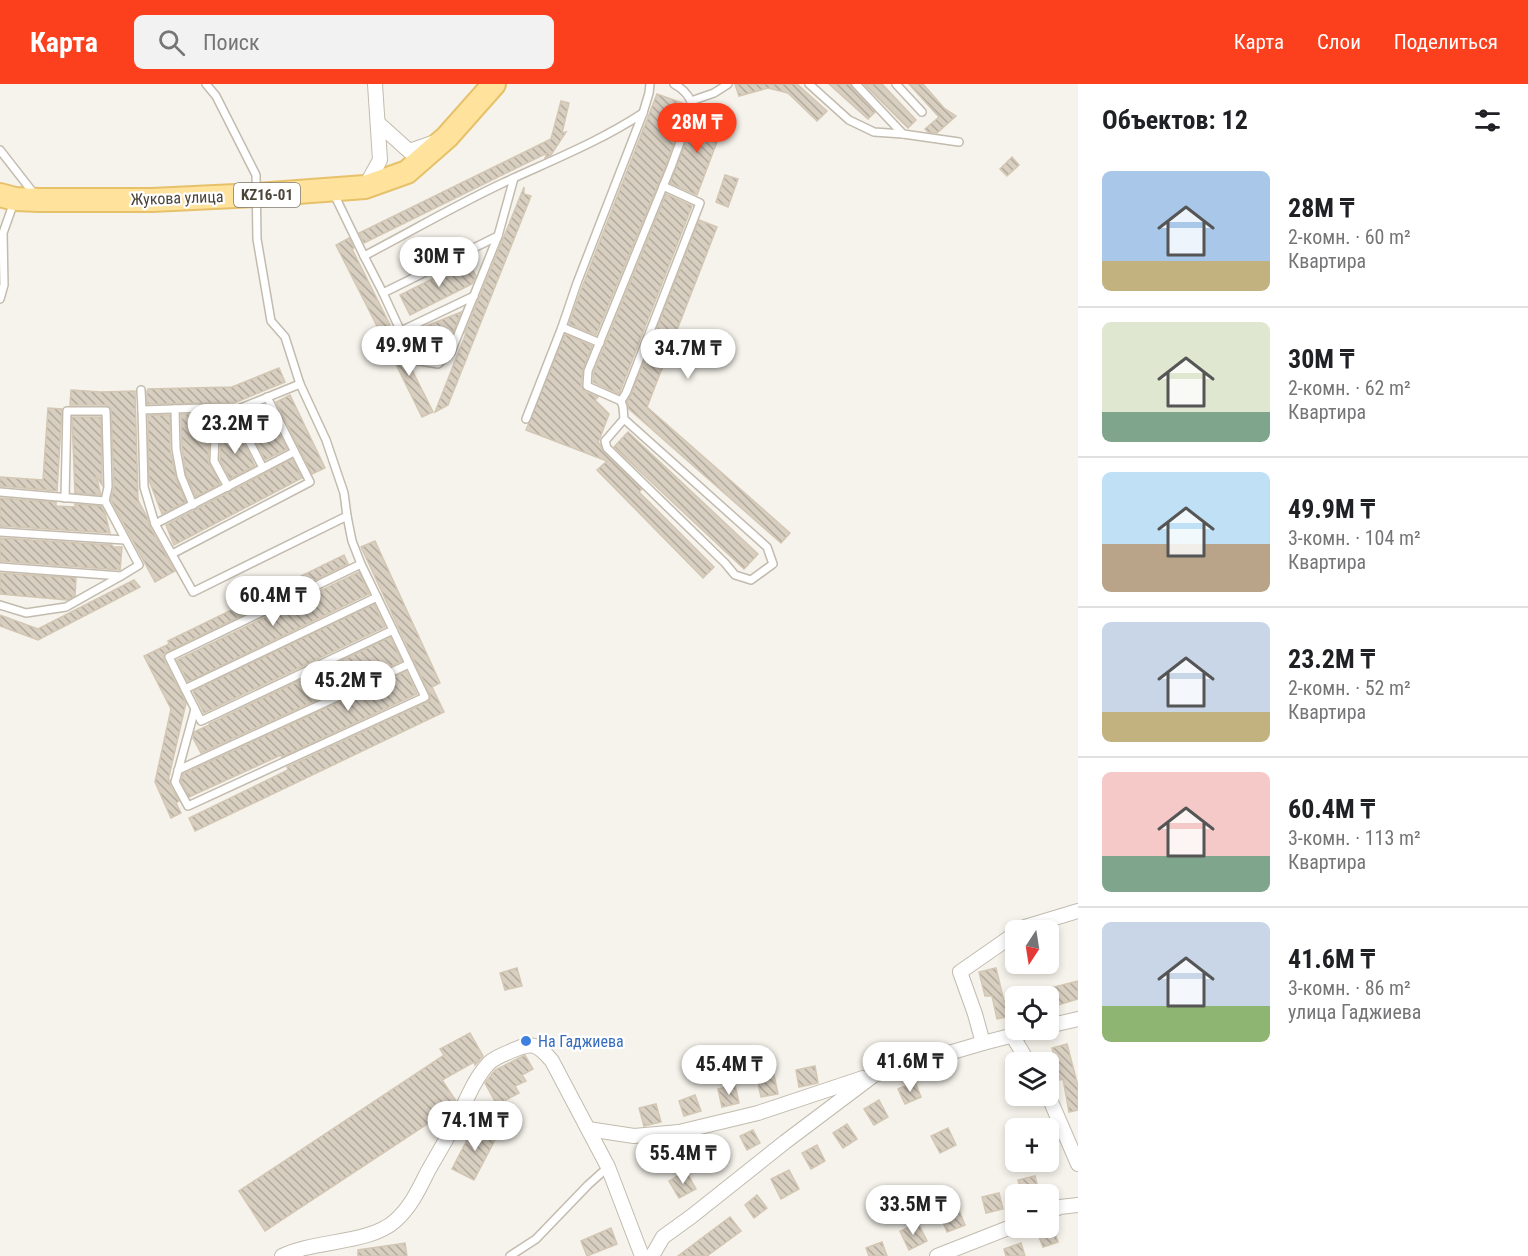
<!DOCTYPE html>
<html lang="ru">
<meta charset="utf-8">
<style>
:root{--surface:#fff;--page:#f2f2f2;--text:#202124;--muted:#757577;--line:#e0e0e0;--accent:#fc3f1d}
body{margin:0;font-family:"Roboto Condensed",sans-serif;background:var(--page);color:var(--text);height:100vh;display:flex;flex-direction:column;font-size:22px;white-space:nowrap}
*{box-sizing:border-box;margin:0}
p{font-size:20px;color:var(--muted)}
.icon{flex:none;width:33px;height:33px;fill:none;stroke:currentColor;stroke-width:2;stroke-linecap:round;stroke-linejoin:round}
.map{position:relative;flex:1;overflow:hidden}
.sheet{display:flex;flex-direction:column;background:var(--surface);width:450px}
.sheet>*{flex:none}
.needle{width:39px;rotate:192deg}
.buttons{position:absolute;left:1005px;top:836px;display:grid;gap:12px}
.buttons a{display:grid;place-items:center;width:54px;height:54px;border-radius:9px;background:var(--surface);box-shadow:0 3px 9px #0003;font-size:30px}
.price{position:absolute;translate:-50% -51px;padding:0 14px;border-radius:21px;background:#fff;color:#222;font-size:20px;line-height:39px;filter:drop-shadow(0 2px 3px #0008)}
.price::after{content:'';position:absolute;left:50%;top:36px;width:18px;height:14px;margin-left:-9px;background:inherit;clip-path:polygon(0 0,100% 0,50% 100%)}
.price.current{background:var(--accent);color:#fff}
ul{padding:0;list-style:none}
li{display:flex;align-items:center;gap:18px;height:150px;padding:0 24px}
li+li{border-top:2px solid var(--line)}
li span{display:grid;place-items:center;flex:none;width:168px;height:120px;border-radius:9px;color:#555}
li>.icon{margin-inline-start:auto}
span .icon{width:72px;height:72px;fill:#fffc;stroke-width:1}
li b{font-size:26px}
h2{display:flex;justify-content:space-between;align-items:center;height:72px;padding:0 24px;font-size:26px}
header{display:flex;align-items:center;gap:36px;box-sizing:border-box;height:84px;padding:0 30px;background:var(--accent);color:#fff}
header strong{font-size:28px}
nav{display:flex;gap:33px;margin-inline-start:auto;font-size:21px}
.search{width:420px;height:54px;background:var(--page);display:flex;align-items:center;gap:15px;box-sizing:border-box;padding:0 21px;border-radius:9px;color:var(--muted);font-size:22px}
main{display:flex;flex:1;min-height:0}
.map>svg:first-child{display:block}
.building{fill:url(#building-back-hatch);stroke:#d3c7b4;stroke-width:1.5}
.lines{fill:none;stroke-linecap:round;stroke-linejoin:round}
.lane-casing{stroke:#c2bbae;stroke-width:10}
.street-casing{stroke:#c2bbae;stroke-width:16}
.primary-casing{stroke:#e6c16a;stroke-width:26}
.lane{stroke:#fff;stroke-width:7}
.street{stroke:#fff;stroke-width:14}
.primary{stroke:#ffe39c;stroke-width:22}
.shop-dot{fill:#3f7fe0;stroke:#fff;stroke-width:2}
.labels{text-anchor:middle;dominant-baseline:central;stroke-width:4.5;stroke-linejoin:round;paint-order:stroke}
.shield{fill:#fff;stroke:#817c74;stroke-width:1.5}
.shield-label{font-size:15px;font-weight:bold;fill:#4b4439}
.street-label{font-size:16px;fill:#4b4439;stroke:#fff}
.shop-label{font-size:16px;fill:#366cbe;stroke:#fff;text-anchor:start}
</style>
<header>
<strong>Карта</strong>
<div class="search"><svg class="icon" aria-label="search" viewBox="0 0 24 24"><circle cx="10" cy="10" r="6"/><path d="M15 15l6 6"/></svg>Поиск</div>
<nav><a>Карта</a><a>Слои</a><a>Поделиться</a></nav>
</header>
<main>
<div class="map">
<svg width="1078" height="1172" viewBox="0 0 1078 1172">
<defs>
<pattern id="building-back-hatch" width="6" height="6" patternUnits="userSpaceOnUse" patternTransform="scale(1.5)"><rect width="6" height="6" fill="#d8cfc1"/><path d="M-1 5l2 2M0 0l6 6M5-1l2 2" fill="none" stroke="#b1aa9e"/></pattern>
</defs>
<rect width="100%" height="100%" fill="#f6f3ec"/>
<!-- building -->
<g class="building">
<path d="M735 0H797L827 27 817 37 788 9 768 4 739 12Z"/>
<path d="M829 0H850L852 4 875 28 868 35Z"/>
<path d="M864 0H882L916 36 908 44Z"/>
<path d="M909 0H923L944 24 956 32 937 49 928 48 925 45 939 33Z"/>
<path d="M657 10 685 20 684 24 686 25 666 81 596 251 569 240 581 206Z"/>
<path d="M561 17 569 19 562 49 566 48 551 71 545 74 547 69 364 159 359 149 551 55Z"/>
<path d="M697 29 724 39 697 111 670 99Z"/>
<path d="M1012 73 1019 81 1007 92 1000 85Z"/>
<path d="M725 91 738 95 728 123 716 118Z"/>
<path d="M524 103V110L531 112 448 321 435 328 466 249H465Z"/>
<path d="M666 110 692 122 619 310 593 298 594 288Z"/>
<path d="M699 136 717 143 647 323 790 449 781 459 629 325 627 318 631 311Z"/>
<path d="M349 154 354 164 352 165 390 241 379 246 336 161Z"/>
<path d="M468 177 476 192 472 200 410 231 400 211Z"/>
<path d="M461 228 450 257 427 268 416 246Z"/>
<path d="M565 250 592 262 583 285 581 302 584 307 598 313 595 316 609 330 598 359 600 360 602 366 642 405 639 408 714 483 703 494 597 386 607 377 526 346Z"/>
<path d="M396 254 433 328 422 333 385 258Z"/>
<path d="M279 284 285 298 234 319 147 320V307H148V305L232 303Z"/>
<path d="M71 306 101 308 135 307 138 416 147 433 150 443 175 487 155 498 111 416 114 403 111 325 106 321H70Z"/>
<path d="M290 311 325 384 312 390 276 318Z"/>
<path d="M48 324 62 325 57 407 0 402V393L43 396Z"/>
<path d="M266 324 287 365 265 376 244 335Z"/>
<path d="M181 330H207L206 361 209 360 208 377 220 400 196 413 186 390 182 364Z"/>
<path d="M148 331H170V366L176 394 186 418 162 430 149 396Z"/>
<path d="M72 333H101L102 401 96 392 101 411 75 409Z"/>
<path d="M237 345 255 382 230 395 220 376 221 354Z"/>
<path d="M628 348 758 470 744 485 614 363Z"/>
<path d="M292 375 302 394 174 461 166 441Z"/>
<path d="M0 414 56 418V422L75 423V420L101 422 105 429 110 449 0 442Z"/>
<path d="M0 454 112 461 113 463H122L120 486 0 477Z"/>
<path d="M375 457 440 599 432 603 444 628 195 747 189 734 288 686 287 683 427 618 430 616V611L361 463Z"/>
<path d="M344 471 348 480 167 568 164 570V576L186 619 168 697 170 696V701L179 717 176 719 181 729 171 734 155 698 171 625 144 572 169 560 168 557Z"/>
<path d="M359 488 369 510 188 598 177 576Z"/>
<path d="M0 489 76 494 75 512 67 516 0 510Z"/>
<path d="M134 496 140 503 38 556 0 542V531L38 545Z"/>
<path d="M374 520 385 543 204 629 193 607Z"/>
<path d="M390 553 402 577 201 669 193 654 194 648 209 641V640Z"/>
<path d="M406 587 417 610 282 673 281 671 189 713 181 697 183 690Z"/>
<path d="M517 884 522 902 505 906 500 889Z"/>
<path d="M996 884 1004 917 1010 915 1013 932 997 935 992 912H985L979 888Z"/>
<path d="M1078 897V915L1051 923 1046 905Z"/>
<path d="M470 949 483 972 475 981 474 978 442 996 456 1017 453 1023 265 1147 239 1107 444 971 440 965Z"/>
<path d="M1067 960 1078 1002V1026L1069 1028 1063 995 1060 996 1052 964Z"/>
<path d="M525 971 533 985 522 991 526 997 515 1002 519 1009 497 1021 485 999 495 986Z"/>
<path d="M815 982 818 999 799 1003 796 986Z"/>
<path d="M774 991 778 1010 761 1013 757 995Z"/>
<path d="M915 998 921 1013 905 1020 898 1005Z"/>
<path d="M735 1001 739 1019 722 1023 718 1005Z"/>
<path d="M695 1011 701 1027 684 1032 679 1017Z"/>
<path d="M879 1016 888 1033 874 1041 864 1025Z"/>
<path d="M656 1020 661 1038 644 1042 639 1024Z"/>
<path d="M476 1039 498 1050 474 1096 452 1085Z"/>
<path d="M847 1040 857 1055 843 1064 833 1049Z"/>
<path d="M948 1044 956 1061 940 1069 931 1052Z"/>
<path d="M753 1046 760 1059 747 1066 740 1052Z"/>
<path d="M817 1061 825 1077 811 1085 802 1069Z"/>
<path d="M719 1062 729 1077 714 1087 704 1072Z"/>
<path d="M789 1086 799 1105 781 1115 771 1095Z"/>
<path d="M686 1087 696 1105 679 1114 669 1097Z"/>
<path d="M1035 1092 1039 1108 1022 1110 1018 1096Z"/>
<path d="M999 1109 1003 1125 986 1129 982 1113Z"/>
<path d="M757 1111 767 1124 754 1134 745 1121Z"/>
<path d="M958 1124 965 1141 947 1148 940 1131Z"/>
<path d="M730 1133 741 1147 707 1172H678Z"/>
<path d="M918 1139 927 1157 909 1166 900 1147Z"/>
<path d="M1052 1140 1058 1158 1043 1163 1036 1145 1048 1143V1141Z"/>
<path d="M611 1144 617 1160 587 1172 581 1157Z"/>
<path d="M882 1158 887 1172H869L866 1164Z"/>
<path d="M405 1159 407 1172H358V1166Z"/>
<path d="M1021 1159 1025 1172H1006L1004 1165Z"/>
</g>
<g class="lines">
<!-- lane casing -->
<g class="lane-casing">
<g id="lane">
<path d="M809 0 849 36 874 48 903 50"/>
<path d="M856 0 903 50 959 58"/>
<path d="M896 0 922 28"/>
<path d="M691 17 714 9 728 0"/>
<path d="M0 66 35 111"/>
<path d="M333 108 364 172C410 148 456 121 503 99 550 77 599 58 643 29"/>
<path d="M364 172 383 209 498 152 514 94"/>
<path d="M383 209 414 276 438 280 451 268 498 152"/>
<path d="M0 215 4 201 3 149 14 118"/>
<path d="M401 247 474 212"/>
<path d="M600 259 562 243 577 199 643 29 649 9 650 0"/>
<path d="M141 306 142 326 204 324 236 326 300 300"/>
<path d="M621 317 626 309 700 119 663 102"/>
<path d="M175 325 176 365 181 392 193 421"/>
<path d="M216 325 214 377 228 403"/>
<path d="M142 326 144 403 155 440 193 508 347 432 344 409 326 356 300 300 285 253 271 237 257 155 256 91 216 12 206 0"/>
<path d="M236 326V332L263 384"/>
<path d="M526 335 562 243"/>
<path d="M624 335 605 357 607 364 725 479 735 491 751 496 773 480 767 463 624 335 623 323 621 317 587 302 588 287 671 83 693 23C690 12 684 5 674 0"/>
<path d="M0 408 105 417 139 481 121 492 0 483"/>
<path d="M65 414 67 327H106L108 403 105 417"/>
<path d="M347 432 352 457 361 480 169 573 201 637 393 546 361 480"/>
<path d="M155 440 294 368"/>
<path d="M0 448 125 456"/>
<path d="M172 470 310 398 267 313"/>
<path d="M0 521 26 529 66 523 121 492"/>
<path d="M185 605 377 513"/>
<path d="M195 625 175 698 188 722 425 613 393 546"/>
<path d="M178 686 409 580"/>
<path d="M510 1172 536 1155 588 1101 608 1083"/>
</g>
</g>
<!-- street casing -->
<g class="street-casing">
<g id="street">
<path d="M378 39 409 67 435 58"/>
<path d="M365 103 380 76 375 0"/>
<path d="M1020 846 1025 843 1078 827"/>
<path d="M1048 942 1078 935"/>
<path d="M1012 951 1028 978"/>
<path d="M983 959 975 930 960 888 1016 849"/>
<path d="M1048 1011 1078 1080"/>
<path d="M588 1045 634 1052 679 1048 758 1029 863 994"/>
<path d="M1048 1128 1060 1123 1078 1121"/>
<path d="M282 1172C314 1156 369 1160 395 1137 411 1123 419 1105 428 1087 440 1067 451 1047 461 1027 469 1010 476 993 489 979 494 974 502 971 509 968 531 958 536 958 552 977L608 1083 642 1172"/>
<path d="M652 1172 663 1153 692 1132 785 1058 874 991 983 959 1037 945"/>
<path d="M937 1172 1016 1141"/>
</g>
</g>
<!-- primary casing -->
<g class="primary-casing">
<path id="primary" d="M0 111 15 115 39 116H152L257 111 365 103 407 88 447 53 494 0"/>
</g>
<!-- lane -->
<use href="#lane" class="lane"/>
<!-- street -->
<use href="#street" class="street"/>
<!-- primary -->
<use href="#primary" class="primary"/>
</g>
<!-- markers -->
<circle class="shop-dot" cx="526" cy="957" r="6"/>
<g class="labels">
<!-- shield labels -->
<rect class="shield" x="234" y="99" width="66" height="24" rx="4.5"/>
<g class="shield-label">
<text x="267" y="111">KZ16-01</text>
</g>
<!-- street labels -->
<g class="street-label">
<text transform="translate(177 114) rotate(-2)">Жукова улица</text>
</g>
<!-- shop labels -->
<g class="shop-label">
<text x="538" y="957">На Гаджиева</text>
</g>
</g>
</svg>
<div class="buttons">
<a><svg class="needle" viewBox="-14 -14 28 28"><path d="M0-13l5 13h-10z" fill="#e53935"/><path d="M0 13l5-13h-10z" fill="#757577"/></svg></a>
<a><svg class="icon" aria-label="locate" viewBox="0 0 24 24"><circle cx="12" cy="12" r="6"/><path d="M12 2v4M12 18v4M2 12h4M18 12h4"/></svg></a>
<a><svg class="icon" aria-label="layers" viewBox="0 0 24 24"><path d="M12 4l9 5-9 5-9-5zM3 14l9 5 9-5"/></svg></a>
<a>+</a>
<a>−</a>
</div>
<b class="price current" style="left:697px;top:70px">28M ₸</b>
<b class="price" style="left:439px;top:204px">30M ₸</b>
<b class="price" style="left:409px;top:293px">49.9M ₸</b>
<b class="price" style="left:688px;top:296px">34.7M ₸</b>
<b class="price" style="left:235px;top:371px">23.2M ₸</b>
<b class="price" style="left:273px;top:543px">60.4M ₸</b>
<b class="price" style="left:348px;top:628px">45.2M ₸</b>
<b class="price" style="left:910px;top:1009px">41.6M ₸</b>
<b class="price" style="left:729px;top:1012px">45.4M ₸</b>
<b class="price" style="left:475px;top:1068px">74.1M ₸</b>
<b class="price" style="left:683px;top:1101px">55.4M ₸</b>
<b class="price" style="left:913px;top:1152px">33.5M ₸</b>
</div>
<section class="sheet">
<h2>Объектов: 12<svg class="icon" aria-label="filters" viewBox="0 0 24 24"><path d="M4 7h16M4 17h16"/><circle cx="9" cy="7" r="2"/><circle cx="15" cy="17" r="2"/></svg></h2>
<ul>
<li><span style="background:linear-gradient(#a9c7e8 75%,#c2b280 0)"><svg class="icon" aria-label="home" viewBox="0 0 24 24"><path d="M3 11l9-7 9 7M6 9v11h12V9"/></svg></span><div><b>28M ₸</b><p>2-комн. · 60 m²</p><p>Квартира</p></div></li>
<li><span style="background:linear-gradient(#dfe7d0 75%,#7fa58c 0)"><svg class="icon" aria-label="home" viewBox="0 0 24 24"><path d="M3 11l9-7 9 7M6 9v11h12V9"/></svg></span><div><b>30M ₸</b><p>2-комн. · 62 m²</p><p>Квартира</p></div></li>
<li><span style="background:linear-gradient(#bfe0f5 60%,#b9a48a 0)"><svg class="icon" aria-label="home" viewBox="0 0 24 24"><path d="M3 11l9-7 9 7M6 9v11h12V9"/></svg></span><div><b>49.9M ₸</b><p>3-комн. · 104 m²</p><p>Квартира</p></div></li>
<li><span style="background:linear-gradient(#c9d6e8 75%,#c2b280 0)"><svg class="icon" aria-label="home" viewBox="0 0 24 24"><path d="M3 11l9-7 9 7M6 9v11h12V9"/></svg></span><div><b>23.2M ₸</b><p>2-комн. · 52 m²</p><p>Квартира</p></div></li>
<li><span style="background:linear-gradient(#f6c9c9 70%,#7fa58c 0)"><svg class="icon" aria-label="home" viewBox="0 0 24 24"><path d="M3 11l9-7 9 7M6 9v11h12V9"/></svg></span><div><b>60.4M ₸</b><p>3-комн. · 113 m²</p><p>Квартира</p></div></li>
<li><span style="background:linear-gradient(#c9d6e8 70%,#8fb573 0)"><svg class="icon" aria-label="home" viewBox="0 0 24 24"><path d="M3 11l9-7 9 7M6 9v11h12V9"/></svg></span><div><b>41.6M ₸</b><p>3-комн. · 86 m²</p><p>улица Гаджиева</p></div></li>
</ul>
</section>
</main>
